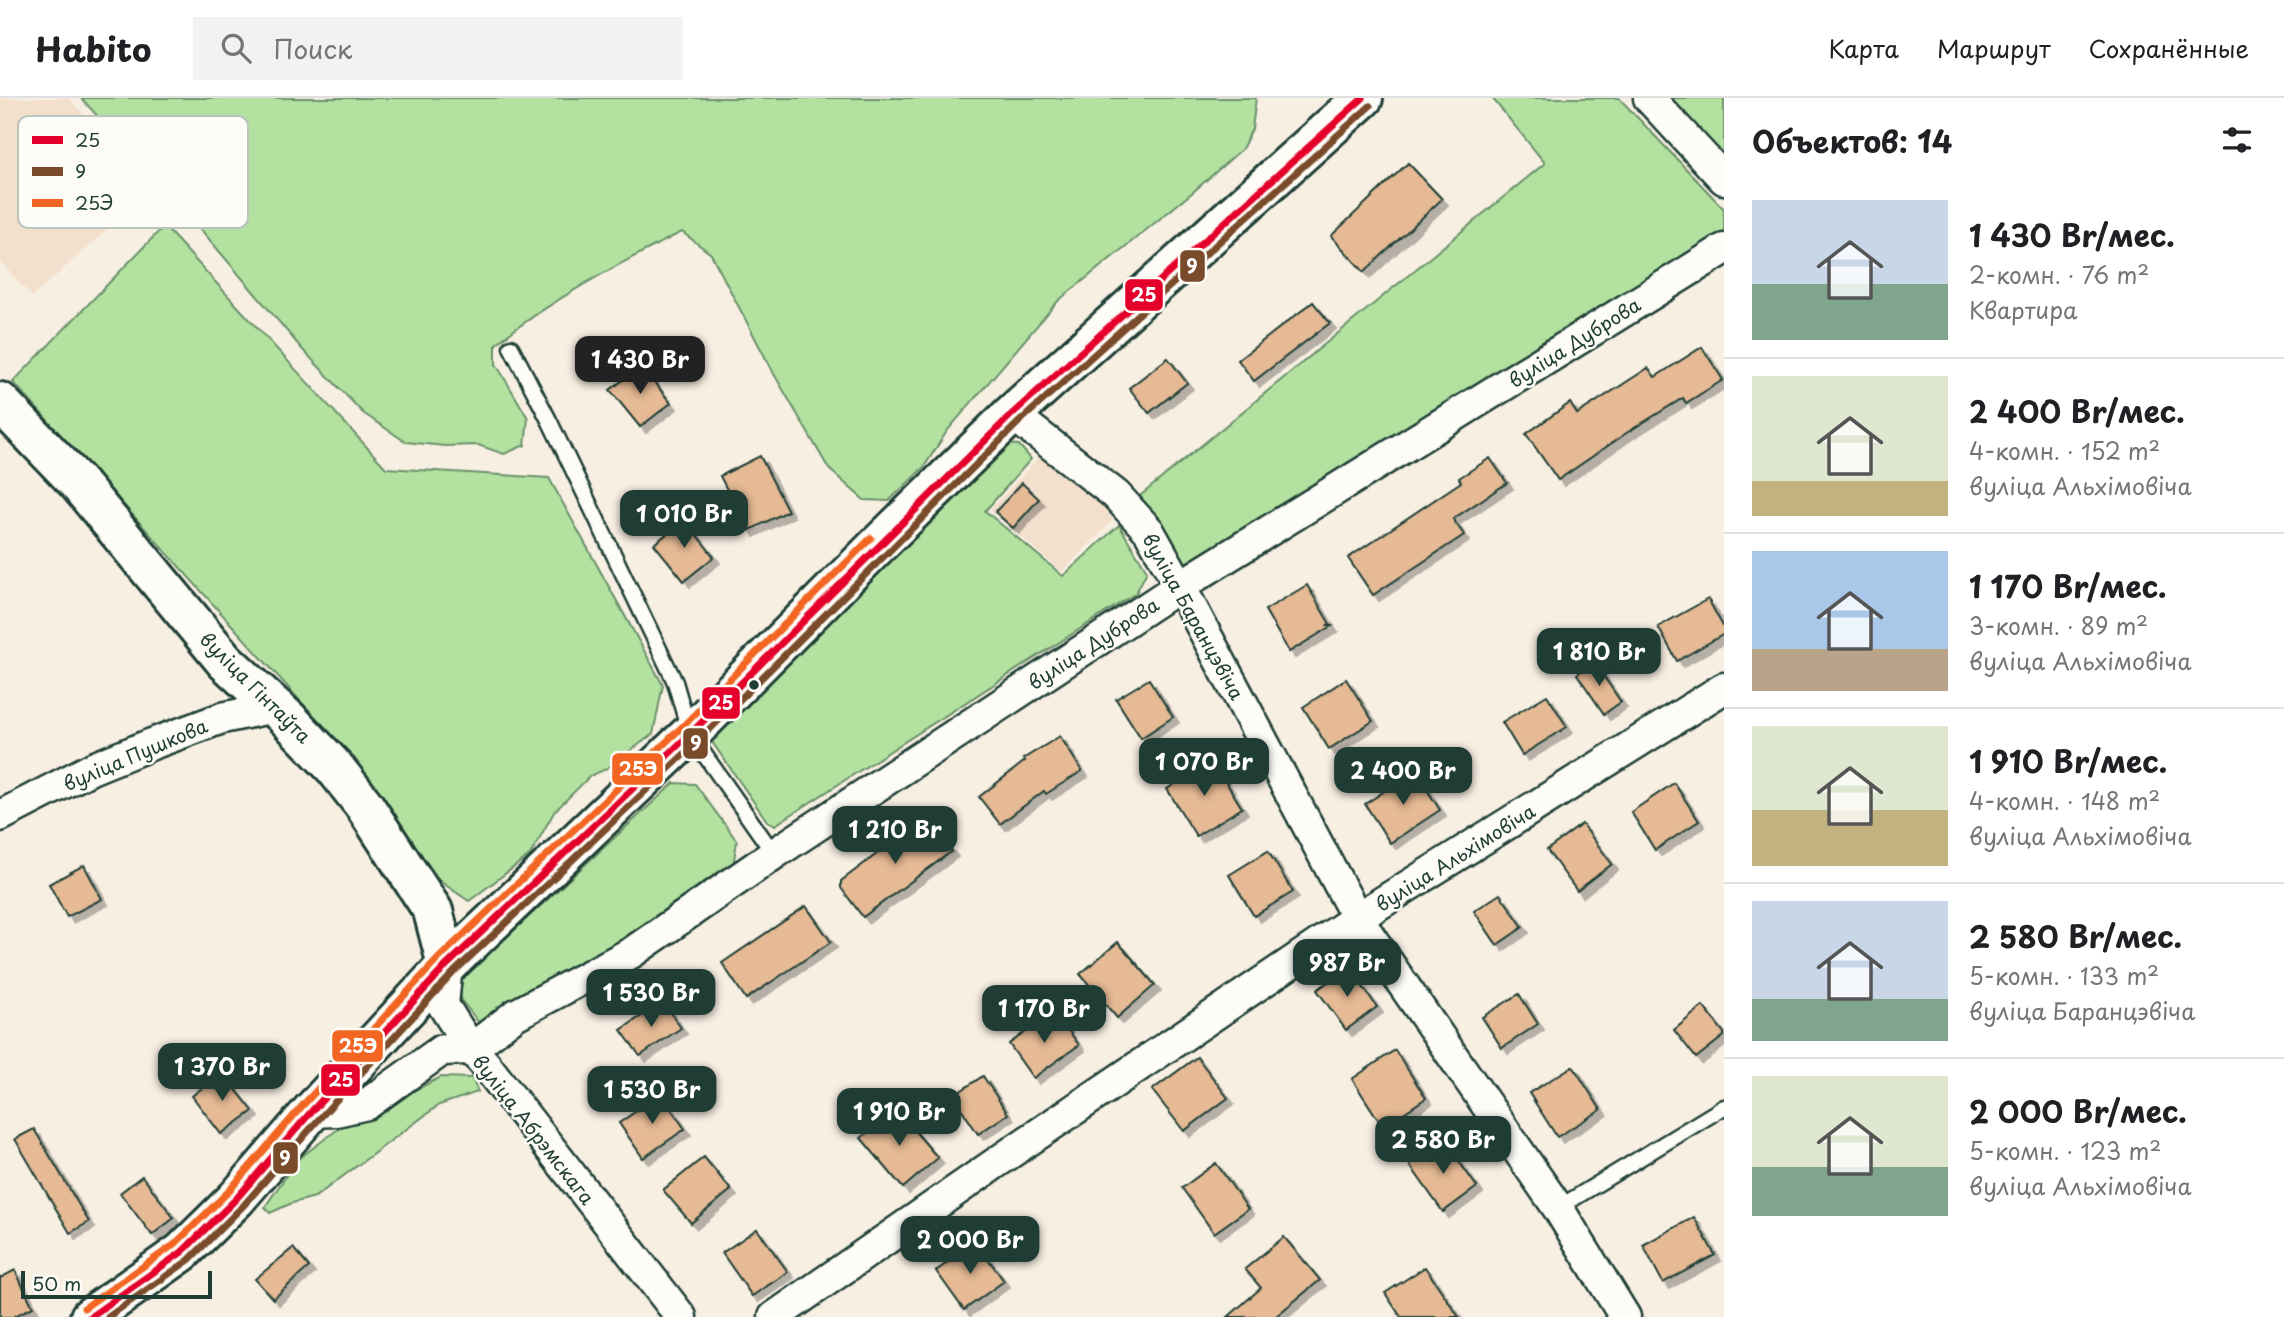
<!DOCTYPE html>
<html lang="ru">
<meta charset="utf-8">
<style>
:root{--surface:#fff;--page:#f2f2f2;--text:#202124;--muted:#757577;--line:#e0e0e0;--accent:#1f3d34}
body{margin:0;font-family:"Playpen Sans",sans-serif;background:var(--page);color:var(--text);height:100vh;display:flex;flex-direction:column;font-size:26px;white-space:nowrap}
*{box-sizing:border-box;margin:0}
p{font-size:23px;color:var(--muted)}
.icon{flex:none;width:38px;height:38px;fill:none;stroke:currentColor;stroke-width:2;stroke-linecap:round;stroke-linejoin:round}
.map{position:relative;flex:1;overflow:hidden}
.sheet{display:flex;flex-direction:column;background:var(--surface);width:560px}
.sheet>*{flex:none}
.scale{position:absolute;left:21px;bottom:18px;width:191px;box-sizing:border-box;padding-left:7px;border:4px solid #1f3d34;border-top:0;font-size:19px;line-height:24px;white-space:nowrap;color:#1f3d34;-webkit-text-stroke:5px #fdfcf7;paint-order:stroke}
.price{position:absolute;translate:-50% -60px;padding:0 16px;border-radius:14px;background:var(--accent);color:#fff;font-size:23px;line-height:46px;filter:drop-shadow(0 2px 4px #0008)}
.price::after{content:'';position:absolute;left:50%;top:42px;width:21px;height:16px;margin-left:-10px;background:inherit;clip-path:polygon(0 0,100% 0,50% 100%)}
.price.current{background:#222;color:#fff}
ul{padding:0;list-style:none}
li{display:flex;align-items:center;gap:21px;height:175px;padding:0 28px}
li+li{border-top:2px solid var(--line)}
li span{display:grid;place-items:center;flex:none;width:196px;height:140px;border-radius:0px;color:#555}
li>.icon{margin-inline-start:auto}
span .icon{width:84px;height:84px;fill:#fffc;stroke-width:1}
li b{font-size:30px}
h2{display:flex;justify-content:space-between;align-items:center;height:84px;padding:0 28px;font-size:30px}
header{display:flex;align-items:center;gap:42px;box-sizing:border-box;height:98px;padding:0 35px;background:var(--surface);border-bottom:2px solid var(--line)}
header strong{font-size:33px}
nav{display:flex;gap:38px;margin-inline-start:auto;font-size:24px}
.search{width:490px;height:63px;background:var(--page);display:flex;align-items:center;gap:18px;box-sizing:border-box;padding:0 24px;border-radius:0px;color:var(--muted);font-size:26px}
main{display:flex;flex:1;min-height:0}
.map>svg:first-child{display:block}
.built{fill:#f2dfcc}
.green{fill:#b3e2a0;stroke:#69906a;stroke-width:2}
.building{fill:#e5ba95;stroke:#1f3d34;stroke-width:2;filter:url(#shadow)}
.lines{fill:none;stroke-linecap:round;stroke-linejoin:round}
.lane-casing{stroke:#1f3d34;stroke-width:19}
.street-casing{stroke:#1f3d34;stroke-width:35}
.secondary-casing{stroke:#1f3d34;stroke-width:44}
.lane{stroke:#fdfcf7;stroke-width:14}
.street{stroke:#fdfcf7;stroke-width:30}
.secondary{stroke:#fdfcf7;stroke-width:38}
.bus-1-casing{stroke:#fdfcf7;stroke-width:12}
.bus-2-casing{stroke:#fdfcf7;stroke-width:12}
.bus-3-casing{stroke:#fdfcf7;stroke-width:12}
.bus-1{stroke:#e4002b;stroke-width:7}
.bus-2{stroke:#7a4b2a;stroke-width:7}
.bus-3{stroke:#f26522;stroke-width:7}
.bus-dot{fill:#1f3d34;stroke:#fdfcf7;stroke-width:2.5}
.labels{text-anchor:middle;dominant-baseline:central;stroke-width:5;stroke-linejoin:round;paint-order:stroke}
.street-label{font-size:19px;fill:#1f3d34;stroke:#fdfcf7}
.key{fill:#fdfcf7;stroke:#bac3bc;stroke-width:2}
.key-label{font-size:19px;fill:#1f3d34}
.line-badge{stroke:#fdfcf7;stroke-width:2.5}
.badge-label{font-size:19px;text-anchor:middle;font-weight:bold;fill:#fff}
</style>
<header>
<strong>Habito</strong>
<div class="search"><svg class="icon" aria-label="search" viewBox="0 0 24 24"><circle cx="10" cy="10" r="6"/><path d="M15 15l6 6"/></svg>Поиск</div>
<nav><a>Карта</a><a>Маршрут</a><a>Сохранённые</a></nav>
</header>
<main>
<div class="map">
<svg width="1724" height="1219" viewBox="0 0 1724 1219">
<defs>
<filter id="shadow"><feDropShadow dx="6" dy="6" stdDeviation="0" flood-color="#0004"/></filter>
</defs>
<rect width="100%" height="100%" fill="#f8efe3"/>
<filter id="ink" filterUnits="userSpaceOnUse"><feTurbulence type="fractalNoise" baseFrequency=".0143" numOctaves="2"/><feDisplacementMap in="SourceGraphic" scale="14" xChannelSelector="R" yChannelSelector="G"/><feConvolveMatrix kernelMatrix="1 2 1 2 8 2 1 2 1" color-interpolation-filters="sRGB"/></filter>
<g filter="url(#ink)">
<!-- built -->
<g class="built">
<path d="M0 0H69L152 91 32 199 0 163Z"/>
<path d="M1039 359 1092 395 1114 421 1062 474 990 412Z"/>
</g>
<!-- green -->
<g class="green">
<path d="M81 0H1256L1252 31 1242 51 1193 94 1058 203 947 333 924 369 889 403 864 402 829 371 774 276 711 156 682 134C618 166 552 201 496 246V266L528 320 525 347 504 356 478 347 445 348 406 344 363 315 302 251 203 134Z"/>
<path d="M1492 0H1619L1724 111V135L1677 162 1188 470 1140 398 1545 65Z"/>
<path d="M1666 0H1724V66Z"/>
<path d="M164 128 386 370 549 380 663 587 653 636 606 671 590 678 554 714 530 757 469 803 441 784 340 647 13 284Z"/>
<path d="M1004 346 1019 347 1031 361 985 413 1063 478 1119 427 1147 473 1136 495 775 727 767 723 710 641Z"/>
<path d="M674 685 695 686 737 743 733 768 643 833 480 926 461 902 460 882Z"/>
<path d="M441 979 472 980 478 994 439 1007 315 1099 292 1105 270 1115 265 1109 297 1062 338 1031Z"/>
</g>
<!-- building -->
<g class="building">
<path d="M40 15 58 37 40 52 22 29Z"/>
<path d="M1408 65 1442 101 1364 174 1331 138Z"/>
<path d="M1313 204 1330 225 1254 283 1238 262Z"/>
<path d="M1702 249 1723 282 1686 305 1683 300 1628 334 1558 382 1526 336 1570 305 1577 316 1648 270 1655 279Z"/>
<path d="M1168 260 1187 285 1149 315 1129 290Z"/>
<path d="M641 268 671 305 640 329 610 292Z"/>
<path d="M760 358 788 413 748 433 720 378Z"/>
<path d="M1490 360 1507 385 1453 421 1464 437 1373 497 1348 460 1461 384 1459 380Z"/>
<path d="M1022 385 1039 401 1013 430 995 414Z"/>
<path d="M685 422 714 459 684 483 654 446Z"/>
<path d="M1307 487 1330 526 1328 527 1332 528 1289 554 1265 512Z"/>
<path d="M1708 501 1724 530V536L1677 563 1658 529Z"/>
<path d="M1594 564 1621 604 1604 616 1577 576Z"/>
<path d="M1149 581 1173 619 1141 640 1116 601Z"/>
<path d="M1346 581 1373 623 1329 651 1303 609Z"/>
<path d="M1547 597 1567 629 1522 657 1502 624Z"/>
<path d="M1060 638 1082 673 1046 696 1044 693 1000 726 979 699 1025 663 1023 661Z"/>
<path d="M1212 662 1242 710 1196 738 1167 691Z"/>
<path d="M1415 673 1440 712 1390 745 1365 706Z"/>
<path d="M1674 685 1699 723 1655 752 1631 714Z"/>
<path d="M922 716 952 753 863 819 841 790V783L894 743 891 740Z"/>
<path d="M1582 726 1612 766 1577 793 1547 752Z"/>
<path d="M1268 753 1293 794 1254 818 1229 777Z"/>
<path d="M84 767 102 801 67 819 49 786Z"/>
<path d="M1500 796 1523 829 1497 847 1474 813Z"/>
<path d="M806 808 831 844 746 901 722 865Z"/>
<path d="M1118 844 1155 887 1117 920 1080 876Z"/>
<path d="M1349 869 1377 909 1346 932 1317 892 1342 874 1348 884Z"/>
<path d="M1519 896 1538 926 1502 950 1482 919Z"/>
<path d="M663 903 681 930 640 958 621 932Z"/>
<path d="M1703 908 1724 935V938L1696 960 1674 932Z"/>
<path d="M1054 913 1079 947 1033 980 1009 946Z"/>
<path d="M1395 952 1426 1000 1383 1029 1352 981Z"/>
<path d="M1197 959 1228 1000 1184 1033 1152 992Z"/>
<path d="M1573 968 1601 1012 1557 1039 1529 995Z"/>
<path d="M222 974 253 1013 221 1036 192 998Z"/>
<path d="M983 978 1008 1016 978 1036 953 998Z"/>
<path d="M661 996 685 1031 643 1060 619 1025Z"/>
<path d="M895 1010 938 1060 903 1090 861 1040Z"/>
<path d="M34 1031 89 1124 70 1135 15 1041Z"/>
<path d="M1444 1042 1477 1089 1443 1114 1409 1066Z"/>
<path d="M704 1059 731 1092 691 1125 663 1092Z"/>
<path d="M1216 1065 1248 1111 1214 1135 1182 1090Z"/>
<path d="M142 1078 174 1120 152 1137 120 1095Z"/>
<path d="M1694 1119 1715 1157 1663 1185 1643 1147Z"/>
<path d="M757 1131 788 1174 752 1198 722 1155Z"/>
<path d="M1284 1139 1320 1182 1275 1219H1228L1261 1190 1245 1171Z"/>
<path d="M976 1144 1004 1183 964 1212 936 1173Z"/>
<path d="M293 1150 309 1169 273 1201 255 1181Z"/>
<path d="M1425 1169 1459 1219H1401L1385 1195Z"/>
<path d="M15 1172 33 1209 13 1219H0V1180Z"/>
</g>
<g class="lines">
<!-- lane casing -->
<g class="lane-casing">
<g id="lane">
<path d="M511 249 550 324 675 584 690 636 774 756"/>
<path d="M1558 1110 1724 1009"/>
</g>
</g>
<!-- street casing -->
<g class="street-casing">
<g id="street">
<path d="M1649 0 1724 81"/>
<path d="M1012 316 1116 397 1149 433 1180 488 1357 820 1558 1110 1625 1219"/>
<path d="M0 718 93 670 152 646 222 620 275 609"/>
<path d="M447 867 443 907 471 951 515 917 631 855 774 756 1180 488 1724 151"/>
<path d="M311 1014 336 1013 367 1006 442 952 471 951 485 966 681 1219"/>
<path d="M774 1219 1003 1060 1357 820 1724 590"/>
</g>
</g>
<!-- secondary casing -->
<g class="secondary-casing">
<g id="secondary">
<path d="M0 304 78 385 225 563 288 621 335 670 364 707 433 813 447 867"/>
<path d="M90 1219 182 1154 236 1101 311 1014 447 867 690 636 878 447 1012 316 1363 0"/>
</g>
</g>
<!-- lane -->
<use href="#lane" class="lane"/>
<!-- street -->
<use href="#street" class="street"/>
<!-- secondary -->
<use href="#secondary" class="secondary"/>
<!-- bus-1 casing -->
<g class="bus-1-casing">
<path id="bus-1" d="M90 1219 182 1154 236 1101 311 1014 447 867 690 636 1012 316 1363 0"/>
</g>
<!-- bus-2 casing -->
<g class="bus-2-casing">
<path id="bus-2" d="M108 1219 189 1162 243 1108 319 1021 454 874 697 644 1019 324 1370 8"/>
</g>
<!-- bus-3 casing -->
<g class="bus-3-casing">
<path id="bus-3" d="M84 1210 175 1146 228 1094 303 1007 439 860 683 628 871 440"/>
</g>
<!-- bus-1 -->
<use href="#bus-1" class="bus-1"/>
<!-- bus-2 -->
<use href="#bus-2" class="bus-2"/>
<!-- bus-3 -->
<use href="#bus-3" class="bus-3"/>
</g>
</g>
<!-- markers -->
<circle class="bus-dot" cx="754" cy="587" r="6"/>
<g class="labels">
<!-- street labels -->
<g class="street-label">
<text transform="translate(1574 244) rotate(-32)">вуліца Дуброва</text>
<text transform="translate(1194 518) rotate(61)">вуліца Баранцэвіча</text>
<text transform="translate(1093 545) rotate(-33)">вуліца Дуброва</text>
<text transform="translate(256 589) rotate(45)">вуліца Гінтаўта</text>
<text transform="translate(135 656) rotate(-23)">вуліца Пушкова</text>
<text transform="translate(1455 759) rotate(-32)">вуліца Альхімовіча</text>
<text transform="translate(534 1031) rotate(52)">вуліца Абрэмскага</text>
</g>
</g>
<!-- legend -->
<rect x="18" y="18" width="230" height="112" rx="10" class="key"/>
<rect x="32" y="38" width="31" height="8" fill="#e4002b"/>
<rect x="32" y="69" width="31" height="9" fill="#7a4b2a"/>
<rect x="32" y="101" width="31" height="8" fill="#f26522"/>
<g class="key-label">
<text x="75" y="49">25</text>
<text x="75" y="80">9</text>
<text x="75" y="112">25Э</text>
</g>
<g class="line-badge">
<rect x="1179" y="151" width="27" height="34" rx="7" fill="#7a4b2a"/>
<rect x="1124" y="180" width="40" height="34" rx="7" fill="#e4002b"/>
<rect x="701" y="588" width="40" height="34" rx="7" fill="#e4002b"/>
<rect x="682" y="629" width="27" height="33" rx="7" fill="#7a4b2a"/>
<rect x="611" y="654" width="53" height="34" rx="7" fill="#f26522"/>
<rect x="331" y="931" width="53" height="34" rx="7" fill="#f26522"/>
<rect x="320" y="965" width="41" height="34" rx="7" fill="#e4002b"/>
<rect x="272" y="1043" width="27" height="34" rx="7" fill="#7a4b2a"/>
</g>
<g class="badge-label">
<text x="1192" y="175">9</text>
<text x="1144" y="204">25</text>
<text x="721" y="612">25</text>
<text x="696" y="652">9</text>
<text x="638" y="678">25Э</text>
<text x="358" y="955">25Э</text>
<text x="341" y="989">25</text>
<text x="285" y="1067">9</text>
</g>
</svg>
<div class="scale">50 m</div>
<b class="price current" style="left:640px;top:298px">1 430 Br</b>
<b class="price" style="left:684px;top:452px">1 010 Br</b>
<b class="price" style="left:1599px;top:590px">1 810 Br</b>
<b class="price" style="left:1204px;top:700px">1 070 Br</b>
<b class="price" style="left:1403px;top:709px">2 400 Br</b>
<b class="price" style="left:895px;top:768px">1 210 Br</b>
<b class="price" style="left:1347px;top:901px">987 Br</b>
<b class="price" style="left:651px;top:931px">1 530 Br</b>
<b class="price" style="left:1044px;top:947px">1 170 Br</b>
<b class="price" style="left:222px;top:1005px">1 370 Br</b>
<b class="price" style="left:652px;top:1028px">1 530 Br</b>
<b class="price" style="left:899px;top:1050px">1 910 Br</b>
<b class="price" style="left:1443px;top:1078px">2 580 Br</b>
<b class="price" style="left:970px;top:1178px">2 000 Br</b>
</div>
<section class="sheet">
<h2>Объектов: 14<svg class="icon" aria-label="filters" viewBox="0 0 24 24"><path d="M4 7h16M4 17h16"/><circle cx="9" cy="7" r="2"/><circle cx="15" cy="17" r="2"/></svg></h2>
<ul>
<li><span style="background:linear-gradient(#c9d6e8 60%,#7fa58c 0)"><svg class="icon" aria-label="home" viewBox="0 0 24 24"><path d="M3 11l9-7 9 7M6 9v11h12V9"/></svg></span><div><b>1 430 Br/мес.</b><p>2-комн. · 76 m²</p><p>Квартира</p></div></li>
<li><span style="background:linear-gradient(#dfe7d0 75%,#c2b280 0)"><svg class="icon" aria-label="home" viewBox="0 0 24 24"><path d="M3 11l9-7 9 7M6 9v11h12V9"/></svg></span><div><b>2 400 Br/мес.</b><p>4-комн. · 152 m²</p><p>вуліца Альхімовіча</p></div></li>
<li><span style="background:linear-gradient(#a9c7e8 70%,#b9a48a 0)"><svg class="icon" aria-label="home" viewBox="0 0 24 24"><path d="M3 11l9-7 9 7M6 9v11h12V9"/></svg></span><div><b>1 170 Br/мес.</b><p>3-комн. · 89 m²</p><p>вуліца Альхімовіча</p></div></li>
<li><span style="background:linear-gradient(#dfe7d0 60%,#c2b280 0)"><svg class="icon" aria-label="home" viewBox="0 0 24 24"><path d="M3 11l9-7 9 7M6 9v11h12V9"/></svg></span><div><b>1 910 Br/мес.</b><p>4-комн. · 148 m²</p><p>вуліца Альхімовіча</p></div></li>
<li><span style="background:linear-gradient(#c9d6e8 70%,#7fa58c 0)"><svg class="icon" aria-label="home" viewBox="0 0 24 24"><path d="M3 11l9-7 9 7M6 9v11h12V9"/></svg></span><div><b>2 580 Br/мес.</b><p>5-комн. · 133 m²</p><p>вуліца Баранцэвіча</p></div></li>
<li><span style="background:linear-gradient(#dfe7d0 65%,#7fa58c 0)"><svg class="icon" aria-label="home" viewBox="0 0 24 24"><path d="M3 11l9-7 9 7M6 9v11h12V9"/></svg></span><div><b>2 000 Br/мес.</b><p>5-комн. · 123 m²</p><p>вуліца Альхімовіча</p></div></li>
</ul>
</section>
</main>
